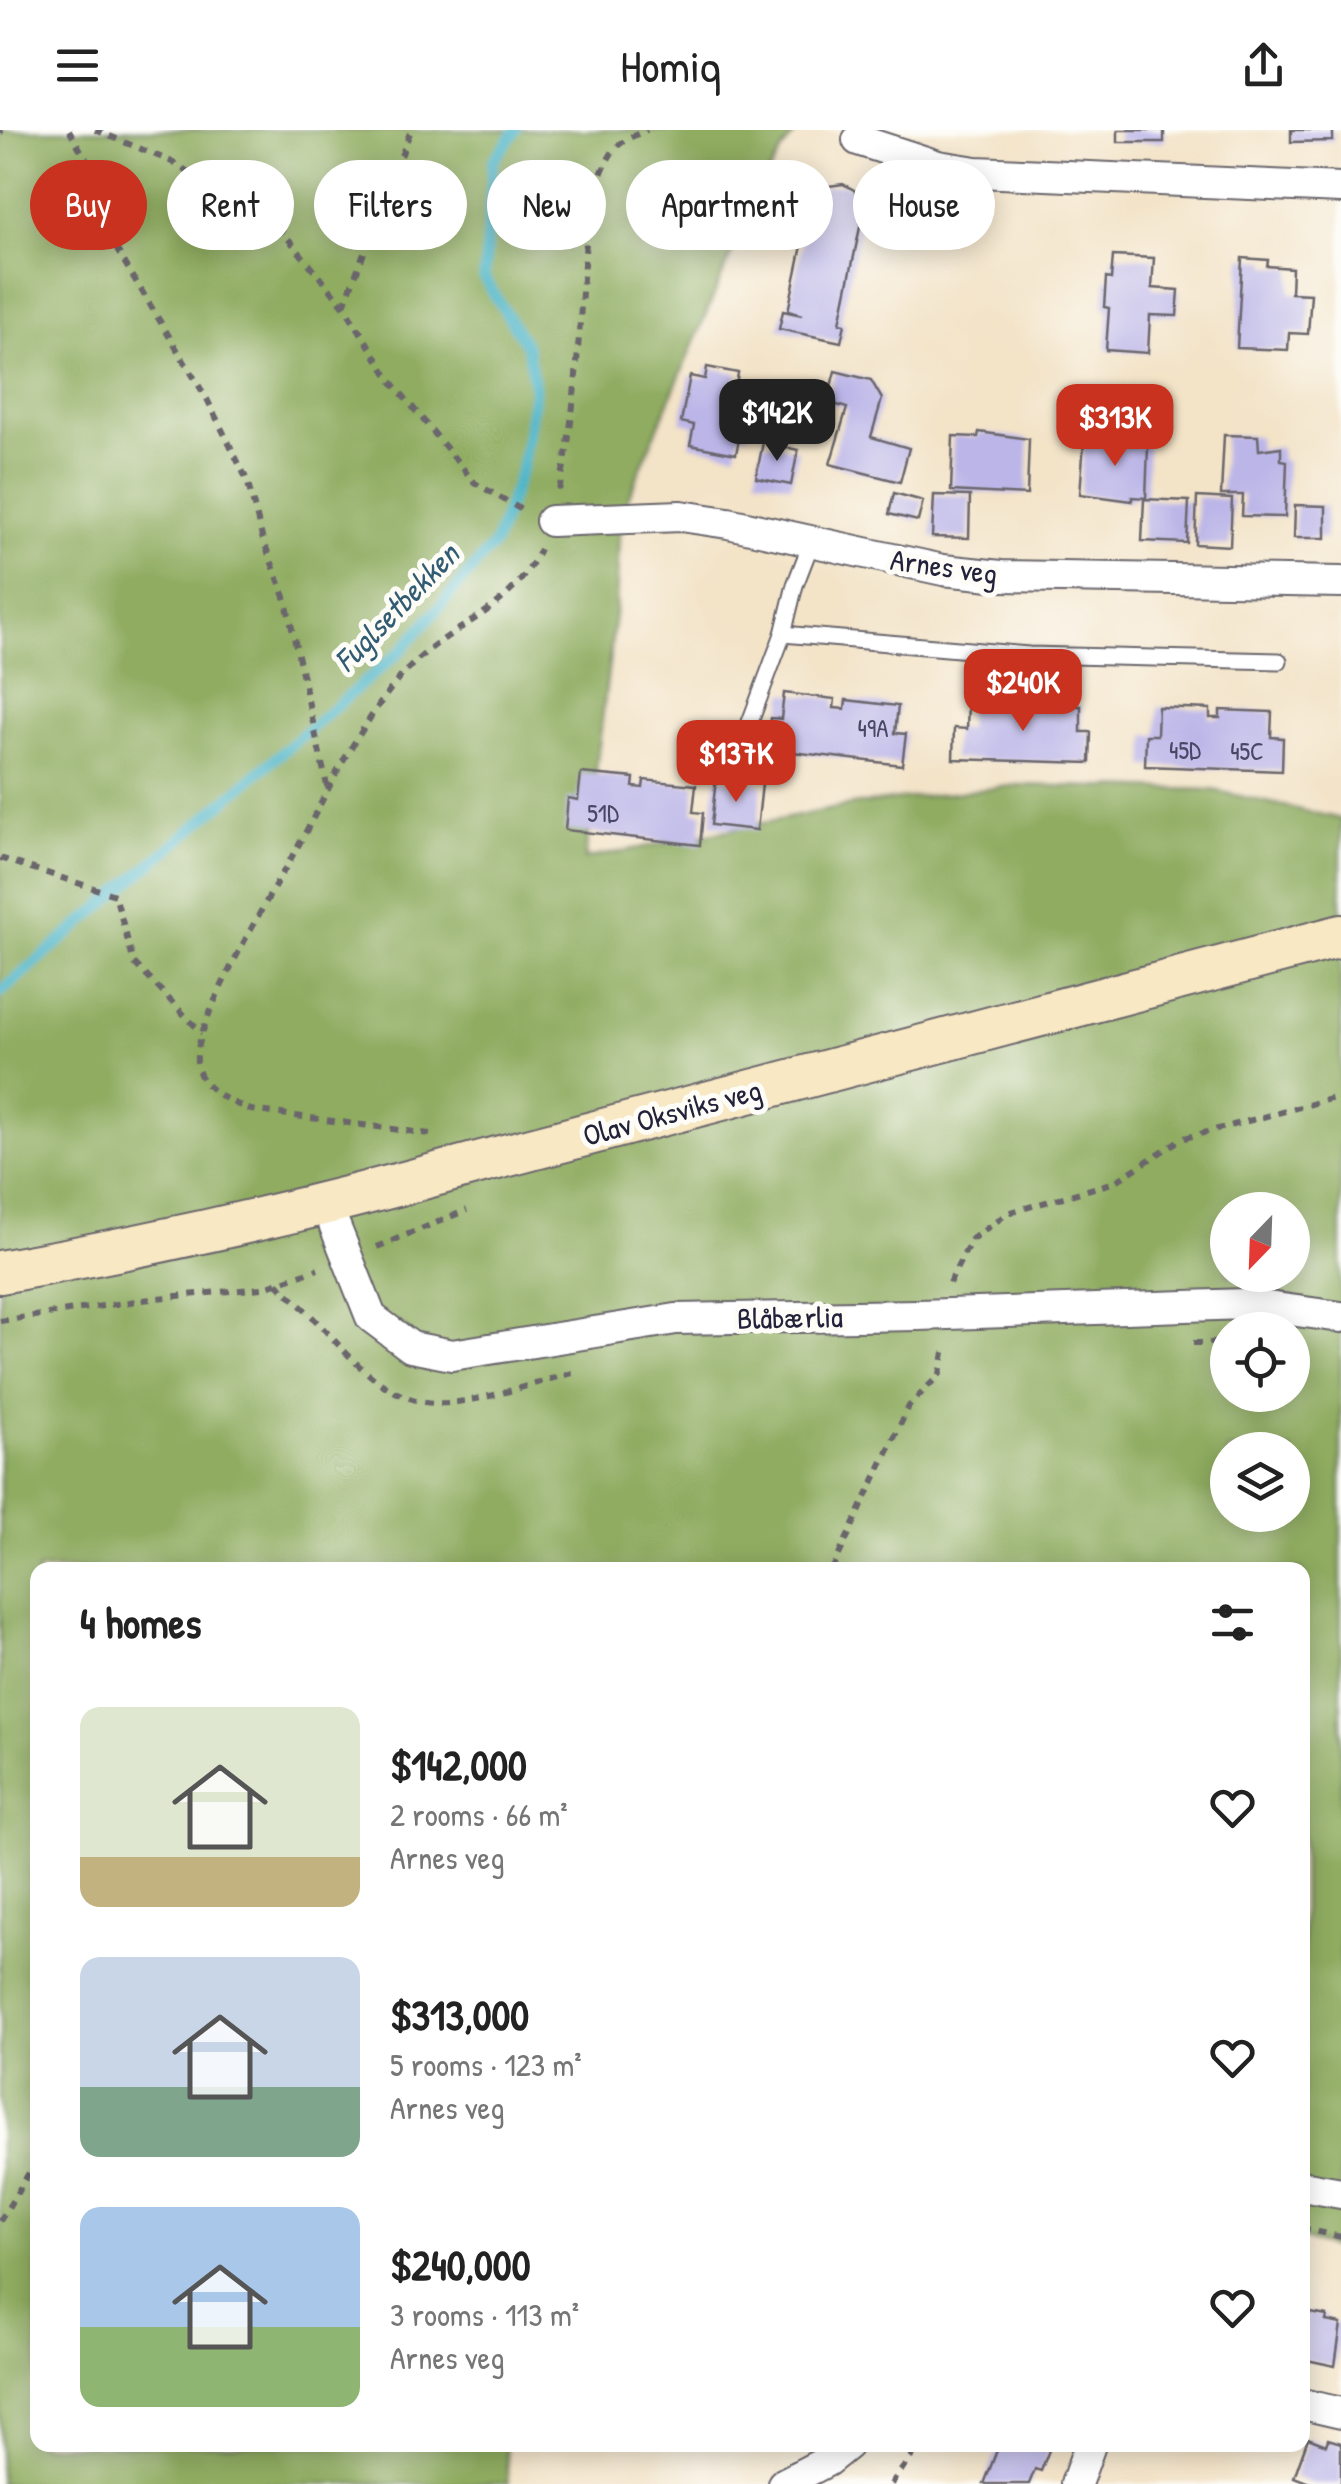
<!DOCTYPE html>
<meta charset="utf-8">
<style>
:root{--surface:#fff;--page:#f2f2f2;--text:#222;--muted:#767676;--accent:#c8321e}
body{margin:0;font-family:"Patrick Hand",sans-serif;background:var(--page);color:var(--text);height:100vh;display:flex;flex-direction:column;font-size:38px;white-space:nowrap}
*{box-sizing:border-box;margin:0}
p{font-size:32px;color:var(--muted)}
.icon{flex:none;width:55px;height:55px;fill:none;stroke:currentColor;stroke-width:2;stroke-linecap:round;stroke-linejoin:round}
.map{position:relative;flex:1;overflow:hidden}
.panel{position:absolute;left:30px;top:1432px;width:1280px;height:890px;display:flex;flex-direction:column;background:var(--surface);border-radius:20px;box-shadow:0 5px 25px #0003}
.panel>*{flex:none}
.top-card{position:absolute;left:30px;top:30px;width:1282px;height:90px;display:flex;gap:20px}
.needle{width:65px;rotate:203deg}
.buttons{position:absolute;left:1210px;top:1062px;display:grid;gap:20px}
.buttons a{display:grid;place-items:center;width:100px;height:100px;border-radius:50%;background:var(--surface);box-shadow:0 5px 25px #0003;font-size:50px}
.price{position:absolute;translate:-50% -85px;padding:0 22px;border-radius:20px;background:var(--accent);color:#fff;font-size:32px;line-height:65px;filter:drop-shadow(0 2px 5px #0008)}
.price::after{content:'';position:absolute;left:50%;top:60px;width:30px;height:22px;margin-left:-15px;background:inherit;clip-path:polygon(0 0,100% 0,50% 100%)}
.price.selected{background:#222;color:#fff}
ul{padding:0;list-style:none}
li{display:flex;align-items:center;gap:30px;height:250px;padding:0 50px}
li span{display:grid;place-items:center;flex:none;width:280px;height:200px;border-radius:20px;color:#555}
li>.icon{margin-inline-start:auto}
span .icon{width:120px;height:120px;fill:#fffc;stroke-width:1}
li b{font-size:42px}
h2{display:flex;justify-content:space-between;align-items:center;height:120px;padding:0 50px;font-size:42px}
.chip{padding:0 35px;border-radius:45px;background:var(--surface);box-shadow:0 5px 25px #0003;font-size:35px;line-height:90px}
.chip.selected{background:var(--accent);color:#fff}
header{display:flex;justify-content:space-between;align-items:center;height:130px;padding:0 50px;background:var(--surface);font-size:45px;font-weight:600}
.map>svg:first-child{display:block}
.forest{fill:#8fac60;stroke:#58674e;stroke-width:2.5;fill-rule:evenodd}
.lines{fill:none;stroke-linecap:round;stroke-linejoin:round}
.stream{stroke:#4ab4c8;stroke-width:11}
.building{fill:#bcb6e8}
.lane-casing{stroke:#6b666c;stroke-width:19}
.street-casing{stroke:#6b666c;stroke-width:34}
.secondary-casing{stroke:#6b666c;stroke-width:46}
.path{stroke:#6b666c;stroke-width:6;stroke-dasharray:8 8;stroke-linecap:butt}
.lane{stroke:#fff;stroke-width:15}
.street{stroke:#fff;stroke-width:30}
.secondary{stroke:#f8e8c3;stroke-width:42}
.labels{text-anchor:middle;dominant-baseline:central;stroke-width:10;stroke-linejoin:round;paint-order:stroke}
.number-label{font-size:25px;fill:#484766}
.street-label{font-size:30px;fill:#22223b;stroke:#fdfcf7}
.water-label{font-size:32px;font-style:italic;fill:#325c73;stroke:#fdfcf7}
</style>
<header><svg class="icon" aria-label="menu" viewBox="0 0 24 24"><path d="M4 6h16M4 12h16M4 18h16"/></svg>Homiq<svg class="icon" aria-label="share" viewBox="0 0 24 24"><path d="M12 15V3M7 8l5-5 5 5M5 13v7h14v-7"/></svg></header>
<div class="map">
<svg width="1341" height="2354" viewBox="0 0 1341 2354">
<rect width="100%" height="100%" fill="#fdfcf7"/>
<filter id="ink" filterUnits="userSpaceOnUse"><feTurbulence type="fractalNoise" baseFrequency=".01" numOctaves="2"/><feDisplacementMap in="SourceGraphic" scale="20" xChannelSelector="R" yChannelSelector="G"/><feConvolveMatrix kernelMatrix="1 2 1 2 8 2 1 2 1" color-interpolation-filters="sRGB"/></filter>
<filter id="wash" filterUnits="userSpaceOnUse"><feTurbulence type="fractalNoise" baseFrequency=".0048" numOctaves="4" result="noise"/><feDisplacementMap in="SourceGraphic" scale="40" xChannelSelector="R" yChannelSelector="G"/><feGaussianBlur stdDeviation="2.25" result="paint"/><feColorMatrix in="noise" values="0 0 0 0 0 0 0 0 0 0 0 0 0 0 0 0 0 1.4 0 .05"/><feComposite in="paint" operator="in"/></filter>
<g filter="url(#wash)">
<rect width="100%" height="100%" fill="#f3e3c7"/>
<!-- forest -->
<path class="forest" d="M0 0H798L782 20 755 68 620 387 616 476 585 729 852 675 1019 655 1213 660 1341 689V2120L1303 2109 1302 1440H38V2315H505L508 2354H0ZM1228 1080H1292V1145H1228ZM1228 1200H1292V1265H1228ZM1228 1320H1292V1385H1228Z"/>
<g class="lines">
<!-- stream -->
<path class="stream" d="M0 863 402 520 495 413 522 337 535 259 527 217 484 148 493 31 516 0"/>
</g>
<g id="blocks">
<!-- building -->
<g class="building">
<rect x="1118" y="0" width="46" height="12"/>
<path d="M1291 0H1333V11L1291 12Z"/>
<path d="M843 54 854 60 864 78 840 193 845 194 841 212 779 199 783 181 802 185 788 181 812 69 822 57Z"/>
<path d="M1113 126 1154 128 1152 158 1179 160 1177 186 1150 185 1148 223 1106 220 1109 178 1104 177 1106 148 1111 149Z"/>
<path d="M1242 128 1268 130 1267 136 1292 138 1291 163 1311 164 1308 204 1289 203 1288 220 1237 218Z"/>
<path d="M707 237 738 243 736 256 757 260 748 305 740 304 736 324 690 315 694 295 681 292 690 246 705 249Z"/>
<path d="M835 241 871 250 882 269 871 307 909 318 900 352 830 334 847 278 827 272Z"/>
<path d="M979 302 1029 309 1027 365 951 361 953 306 978 307Z"/>
<path d="M1101 304 1131 305V315L1148 316 1146 368 1132 367V371L1080 364 1084 312 1101 313Z"/>
<path d="M1224 305 1258 306 1259 320 1281 317V330L1287 331 1285 387 1242 386 1243 365H1221Z"/>
<path d="M763 312 798 320 791 355 756 348Z"/>
<path d="M894 363 923 371 918 391 889 384Z"/>
<path d="M934 365 970 366 969 408 932 407Z"/>
<path d="M1197 367 1232 369 1230 416 1195 414Z"/>
<path d="M1144 369 1189 371 1187 413 1142 411Z"/>
<path d="M1295 375 1326 376V408H1294Z"/>
<path d="M784 563 835 569 834 578 845 579 846 570 898 576 895 603 906 604 902 635 767 619 771 588 781 589Z"/>
<path d="M968 572 1019 573V581L1029 582V574L1081 576V602H1091L1090 633 953 629 954 598 967 599Z"/>
<path d="M1158 577 1210 579V588H1220V580L1272 582 1271 607 1283 608 1282 641 1145 636 1146 605H1157Z"/>
<path d="M581 643 634 648 633 657 643 658 644 650 696 655 693 682 703 683 700 715 565 700 568 668 578 670Z"/>
<path d="M716 649 762 654 757 700 711 695Z"/>
<path d="M1305 2182 1327 2186 1326 2191 1341 2194 1335 2236 1302 2229Z"/>
<path d="M1308 2308 1326 2315 1328 2309 1341 2313V2354H1312L1294 2347Z"/>
<path d="M999 2315H1051L1041 2341 1035 2339 1029 2354H984Z"/>
</g>
</g>
</g>
<g filter="url(#ink)">
<use href="#blocks" fill-opacity="0" stroke="#6b666c" stroke-width="2.5"/>
<g class="lines">
<!-- lane casing -->
<g class="lane-casing">
<g id="lane">
<path d="M812 411 795 455 783 504 1029 525 1279 531"/>
<path d="M735 632 783 504"/>
</g>
</g>
<!-- street casing -->
<g class="street-casing">
<g id="street">
<path d="M858 10 938 36 976 42 1341 58"/>
<path d="M551 391 681 386 728 393 943 440 1001 446 1341 452"/>
<path d="M327 1076 371 1187 411 1217 452 1225 676 1189 919 1185 1246 1174 1341 1187"/>
<path d="M1302 2056 1341 2063"/>
<path d="M1302 2274 1341 2283"/>
<path d="M783 2354 827 2331 847 2315"/>
<path d="M1076 2354 1090 2315"/>
</g>
</g>
<!-- secondary casing -->
<g class="secondary-casing">
<path id="secondary" d="M0 1142C157 1114 310 1080 463 1037L1341 806"/>
</g>
<!-- path -->
<g class="path">
<path d="M69 0 93 41 117 120 207 269 247 350 262 407 285 467 328 660"/>
<path d="M95 0 170 31 276 94 344 176 392 252 475 353 522 380"/>
<path d="M0 3 2 0"/>
<path d="M344 175 411 0"/>
<path d="M559 360C573 300 577 237 581 176 585 128 585 69 610 26 618 11 632 7 647 0"/>
<path d="M0 728 115 765 134 833 202 903"/>
<path d="M430 1004 251 980C230 972 199 959 197 933 193 890 279 751 303 707 321 674 337 639 358 607 373 583 391 555 413 534 458 490 510 483 540 419"/>
<path d="M377 1117 467 1080"/>
<path d="M277 1153C291 1167 307 1181 321 1196 356 1233 390 1277 449 1273 493 1269 534 1252 577 1242"/>
<path d="M949 1153 972 1109 1008 1083 1115 1052 1181 1009 1341 966"/>
<path d="M0 1191 157 1168 262 1158 318 1139"/>
<path d="M1193 1213H1228"/>
<path d="M832 1440 909 1276 940 1244 945 1217"/>
<path d="M0 2091 38 2028"/>
<path d="M1302 2098 1341 2107"/>
<path d="M891 2354 920 2315"/>
</g>
<!-- lane -->
<use href="#lane" class="lane"/>
<!-- street -->
<use href="#street" class="street"/>
<!-- secondary -->
<use href="#secondary" class="secondary"/>
</g>
</g>
<g class="labels">
<!-- number labels -->
<g class="number-label">
<text x="873" y="598">49A</text>
<text x="1185" y="620">45D</text>
<text x="1247" y="621">45C</text>
<text x="603" y="683">51D</text>
</g>
<!-- street labels -->
<g class="street-label">
<text transform="translate(944 436) rotate(8)">Arnes veg</text>
<text transform="translate(672 982) rotate(-15)">Olav Oksviks veg</text>
<text transform="translate(790 1187) rotate(-1)">Blåbærlia</text>
</g>
<!-- water labels -->
<g class="water-label">
<text transform="translate(396 477) rotate(-46)">Fuglsetbekken</text>
</g>
</g>
</svg>
<div class="buttons">
<a><svg class="needle" viewBox="-14 -14 28 28"><path d="M0-13l5 13h-10z" fill="#e53935"/><path d="M0 13l5-13h-10z" fill="#767676"/></svg></a>
<a><svg class="icon" aria-label="locate" viewBox="0 0 24 24"><circle cx="12" cy="12" r="6"/><path d="M12 2v4M12 18v4M2 12h4M18 12h4"/></svg></a>
<a><svg class="icon" aria-label="layers" viewBox="0 0 24 24"><path d="M12 4l9 5-9 5-9-5zM3 14l9 5 9-5"/></svg></a>
</div>
<b class="price selected" style="left:777px;top:334px">$142K</b>
<b class="price" style="left:1115px;top:339px">$313K</b>
<b class="price" style="left:1023px;top:604px">$240K</b>
<b class="price" style="left:736px;top:675px">$137K</b>
<div class="top-card">
<a class="chip selected">Buy</a>
<a class="chip">Rent</a>
<a class="chip">Filters</a>
<a class="chip">New</a>
<a class="chip">Apartment</a>
<a class="chip">House</a>
</div>
<section class="panel">
<h2>4 homes<svg class="icon" aria-label="filters" viewBox="0 0 24 24"><path d="M4 7h16M4 17h16"/><circle cx="9" cy="7" r="2"/><circle cx="15" cy="17" r="2"/></svg></h2>
<ul>
<li><span style="background:linear-gradient(#dfe7d0 75%,#c2b280 0)"><svg class="icon" aria-label="home" viewBox="0 0 24 24"><path d="M3 11l9-7 9 7M6 9v11h12V9"/></svg></span><div><b>$142,000</b><p>2 rooms · 66 m²</p><p>Arnes veg</p></div><svg class="icon" aria-label="heart" viewBox="0 0 24 24"><path d="M12 20l-8-8c-3-5 5-10 8-4 3-6 11-1 8 4z"/></svg></li>
<li><span style="background:linear-gradient(#c9d6e8 65%,#7fa58c 0)"><svg class="icon" aria-label="home" viewBox="0 0 24 24"><path d="M3 11l9-7 9 7M6 9v11h12V9"/></svg></span><div><b>$313,000</b><p>5 rooms · 123 m²</p><p>Arnes veg</p></div><svg class="icon" aria-label="heart" viewBox="0 0 24 24"><path d="M12 20l-8-8c-3-5 5-10 8-4 3-6 11-1 8 4z"/></svg></li>
<li><span style="background:linear-gradient(#a9c7e8 60%,#8fb573 0)"><svg class="icon" aria-label="home" viewBox="0 0 24 24"><path d="M3 11l9-7 9 7M6 9v11h12V9"/></svg></span><div><b>$240,000</b><p>3 rooms · 113 m²</p><p>Arnes veg</p></div><svg class="icon" aria-label="heart" viewBox="0 0 24 24"><path d="M12 20l-8-8c-3-5 5-10 8-4 3-6 11-1 8 4z"/></svg></li>
</ul>
</section>
</div>
